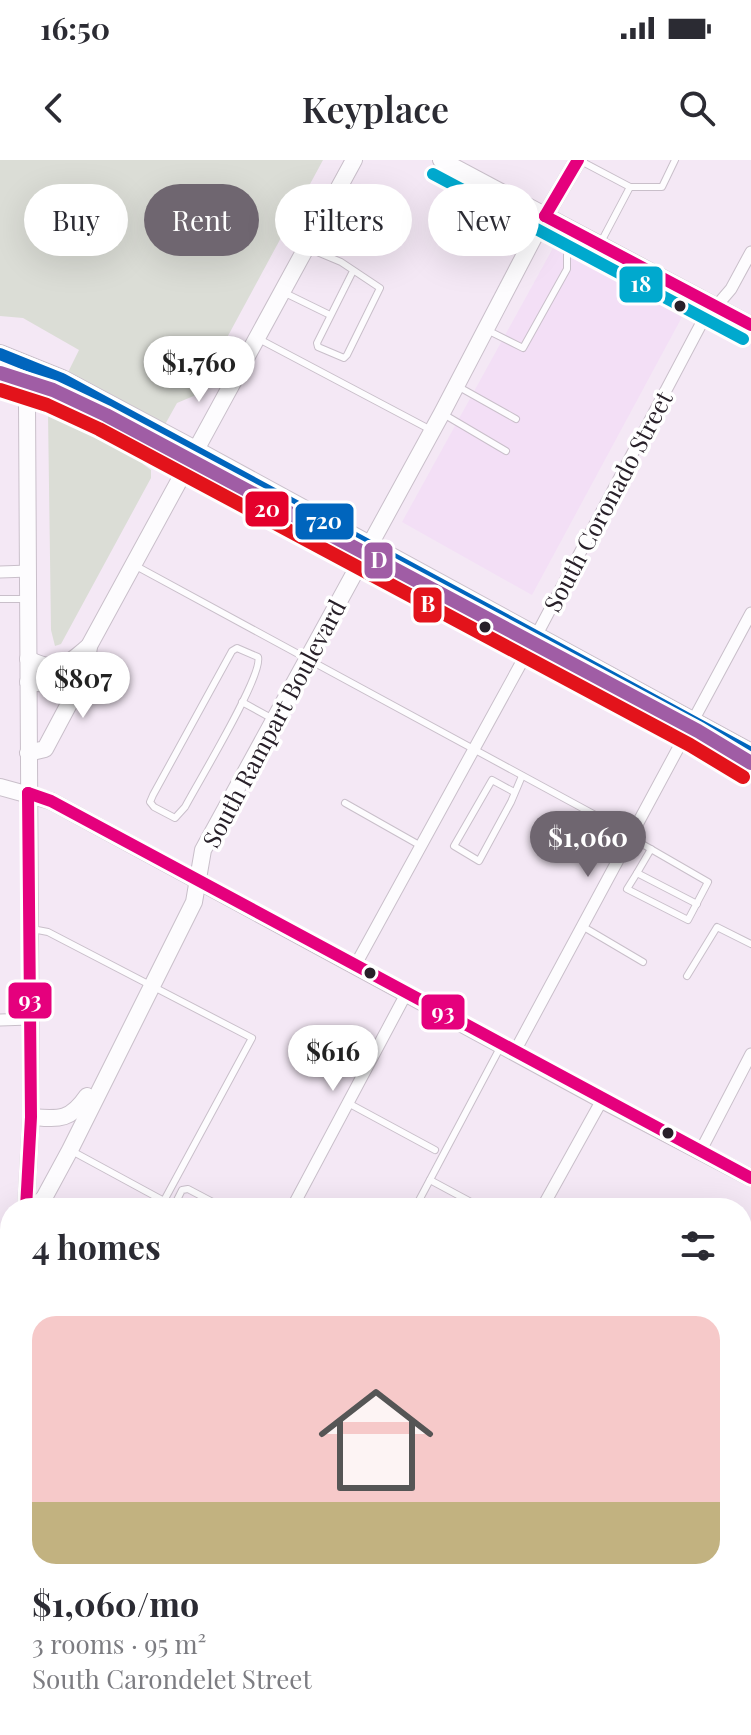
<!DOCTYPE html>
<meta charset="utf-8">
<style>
:root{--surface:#fff;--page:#f2f2f3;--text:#2b2b33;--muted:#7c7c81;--accent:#6f6670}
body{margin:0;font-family:"Playfair Display",serif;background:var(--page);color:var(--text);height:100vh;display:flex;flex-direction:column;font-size:30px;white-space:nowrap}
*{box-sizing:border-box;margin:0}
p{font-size:26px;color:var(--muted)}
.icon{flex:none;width:44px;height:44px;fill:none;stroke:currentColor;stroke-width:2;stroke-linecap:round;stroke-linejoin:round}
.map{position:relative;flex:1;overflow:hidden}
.details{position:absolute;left:0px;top:1038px;width:752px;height:538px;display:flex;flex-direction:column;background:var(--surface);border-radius:32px 32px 0 0;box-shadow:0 8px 32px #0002}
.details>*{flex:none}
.top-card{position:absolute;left:24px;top:24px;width:704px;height:72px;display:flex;gap:16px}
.price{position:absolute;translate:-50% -68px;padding:0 18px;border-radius:28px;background:#fff;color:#222;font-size:26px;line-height:52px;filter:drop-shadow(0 2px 4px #0008)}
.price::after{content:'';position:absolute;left:50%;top:48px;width:24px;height:18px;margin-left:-12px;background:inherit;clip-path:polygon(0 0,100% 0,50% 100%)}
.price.current{background:var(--accent);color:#fff}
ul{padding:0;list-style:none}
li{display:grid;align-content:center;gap:16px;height:424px;padding:0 32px}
li span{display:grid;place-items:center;height:248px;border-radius:24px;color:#555}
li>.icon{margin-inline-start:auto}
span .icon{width:144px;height:144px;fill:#fffc;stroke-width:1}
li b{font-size:34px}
h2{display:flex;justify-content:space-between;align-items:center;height:96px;padding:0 32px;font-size:34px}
.tag{padding:0 28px;border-radius:36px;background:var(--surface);box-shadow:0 8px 32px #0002;font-size:28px;line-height:72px}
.tag.current{background:var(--accent);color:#fff}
.status{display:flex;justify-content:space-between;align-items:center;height:56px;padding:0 40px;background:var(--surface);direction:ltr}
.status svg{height:22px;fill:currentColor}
header{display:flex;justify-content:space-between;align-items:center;height:104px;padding:0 32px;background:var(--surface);font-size:36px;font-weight:600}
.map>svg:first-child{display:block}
.built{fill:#f3dff6}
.green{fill:#dbddd6}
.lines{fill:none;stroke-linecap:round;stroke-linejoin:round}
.lane-casing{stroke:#c9bfca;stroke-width:8}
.street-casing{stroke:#c9bfca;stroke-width:13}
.secondary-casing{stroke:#c9bfca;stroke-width:18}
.primary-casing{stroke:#c9bfca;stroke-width:20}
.lane{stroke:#fdfcfe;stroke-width:6}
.street{stroke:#fdfcfe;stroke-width:11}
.secondary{stroke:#fdfcfe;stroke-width:16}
.primary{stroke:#fdfcfe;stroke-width:18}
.bus-1-casing{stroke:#fff;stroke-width:18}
.bus-2-casing{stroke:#fff;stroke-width:18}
.bus-3-casing{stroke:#fff;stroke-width:18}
.bus-4-casing{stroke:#fff;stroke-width:18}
.bus-1{stroke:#0065bd;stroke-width:12}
.bus-2{stroke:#e4002b;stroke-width:12}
.bus-3{stroke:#e5007d;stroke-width:12}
.bus-4{stroke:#00a9ce;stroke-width:12}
.metro-1-casing{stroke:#fff;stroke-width:20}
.metro-2-casing{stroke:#fff;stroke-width:20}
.metro-1{stroke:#a05da5;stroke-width:14}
.metro-2{stroke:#e3131b;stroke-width:14}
.bus-dot{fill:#282029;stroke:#fff;stroke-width:3}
.labels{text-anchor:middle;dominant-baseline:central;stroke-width:7;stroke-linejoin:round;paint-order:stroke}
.street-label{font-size:24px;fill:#282029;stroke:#fff}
.line-badge{stroke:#fff;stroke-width:3}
.badge-label{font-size:22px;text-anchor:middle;font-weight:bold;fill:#fff}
</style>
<div class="status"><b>16:50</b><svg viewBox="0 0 49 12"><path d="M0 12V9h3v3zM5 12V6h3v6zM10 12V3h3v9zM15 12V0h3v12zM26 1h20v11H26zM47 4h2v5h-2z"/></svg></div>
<header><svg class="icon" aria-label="back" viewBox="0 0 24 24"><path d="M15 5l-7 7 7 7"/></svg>Keyplace<svg class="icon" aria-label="search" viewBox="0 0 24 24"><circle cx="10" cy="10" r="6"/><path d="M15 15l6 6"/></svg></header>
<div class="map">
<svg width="751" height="1575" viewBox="0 0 751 1575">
<rect width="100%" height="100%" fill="#f4e8f5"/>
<!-- built -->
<g class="built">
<path d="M553 88 682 157 532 435 402 362Z"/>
<path d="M751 1207V1441L742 1437V1223Z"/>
</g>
<!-- green -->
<path class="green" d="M0 0H323L196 235 177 243 143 304 151 310V318L61 484 55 486 51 470 48 253 79 190 23 158 0 156Z"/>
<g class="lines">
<!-- lane casing -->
<g class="lane-casing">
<g id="lane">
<path d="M579 0 630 27H662L675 0"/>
<path d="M601 82 630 27"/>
<path d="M310 89 341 102 380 128 347 195 344 198 318 187 317 183 353 111"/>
<path d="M283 132 330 155"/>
<path d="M487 170 523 188 567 109V95L579 74"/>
<path d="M257 178 431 270"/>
<path d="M459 227 516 259"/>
<path d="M445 255 506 291"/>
<path d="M136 406 632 675"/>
<path d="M0 439H25"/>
<path d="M237 488 258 497C264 514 197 624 185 647L175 658 154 647 150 642 153 635 232 491Z"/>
<path d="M242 542 273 559"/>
<path d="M514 632 492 620 454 686 479 701 511 642 522 616"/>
<path d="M345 643 421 686"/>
<path d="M630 677 708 722 688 760 627 729 637 713"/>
<path d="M651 689 637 713 697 744"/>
<path d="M582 766 643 802"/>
<path d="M32 769 48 772 252 878 160 1048"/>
<path d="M687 816 717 767 751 784"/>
<path d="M348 943 435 990"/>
<path d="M70 990 164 1041"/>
<path d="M430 1020 482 1048"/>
<path d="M547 1040 561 1048"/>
<path d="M173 1048 182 1030 188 1029 224 1048"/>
<path d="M415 1048 501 886"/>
<path d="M742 1112 751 1095"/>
<path d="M0 1121H10"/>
<path d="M742 1146 751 1151"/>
<path d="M0 1164H10"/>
<path d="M751 1396 746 1402 744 1416 751 1421"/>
<path d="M394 1566 391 1571 398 1575"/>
<path d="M695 1566 711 1575"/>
<path d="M301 1575 303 1566"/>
</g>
</g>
<!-- street casing -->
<g class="street-casing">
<g id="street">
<path d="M0 412 29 411"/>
<path d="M355 806 536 476 701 164 731 129 751 92"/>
<path d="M0 860 30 859"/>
<path d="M514 893 751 453"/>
<path d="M700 992 751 894"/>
<path d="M292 1048 406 834"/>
<path d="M542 1048 602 940"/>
<path d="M742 1184 751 1167"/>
<path d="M0 1277H10"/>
<path d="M260 1575 265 1566"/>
<path d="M507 1575 512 1566"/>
</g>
</g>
<!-- secondary casing -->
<g class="secondary-casing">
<g id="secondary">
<path d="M441 0 751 165"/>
<path d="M28 499C58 514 66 506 89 486L354 0"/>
<path d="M28 522 58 525 87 505"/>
<path d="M28 593 45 589 86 512 89 486"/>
<path d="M0 627 51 641 602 940 751 1018"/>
<path d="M31 957C59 959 70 961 87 936"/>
<path d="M26 1048 31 957 27 243 29 206"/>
<path d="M34 1048 44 1038 70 990 194 742 203 690 442 253 545 56 578 0"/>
<path d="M0 1079 10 1081"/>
<path d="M742 1462 751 1467"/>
<path d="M0 1479 10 1482"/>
<path d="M21 1566V1575"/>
<path d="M160 1566 175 1575"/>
</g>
</g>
<!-- primary casing -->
<g class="primary-casing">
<path id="primary" d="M0 194 62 219 197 291 751 593"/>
</g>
<!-- lane -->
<use href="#lane" class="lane"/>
<!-- street -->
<use href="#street" class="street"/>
<!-- secondary -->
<use href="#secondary" class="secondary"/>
<!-- primary -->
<use href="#primary" class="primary"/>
<!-- bus-1 casing -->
<g class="bus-1-casing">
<path id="bus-1" d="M0 194 62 219 751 593"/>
</g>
<!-- bus-2 casing -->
<g class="bus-2-casing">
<path id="bus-2" d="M0 211 55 234 743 607"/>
</g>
<!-- bus-3 casing -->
<g class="bus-3-casing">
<g id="bus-3">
<path d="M545 56 751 165"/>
<path d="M545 56 578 0"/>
<path d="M28 633 51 641 751 1018"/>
<path d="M26 1048 31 957 28 633"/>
</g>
</g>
<!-- bus-4 casing -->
<g class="bus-4-casing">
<path id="bus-4" d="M433 14 743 179"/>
</g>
<!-- bus-1 -->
<use href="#bus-1" class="bus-1"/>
<!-- bus-2 -->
<use href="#bus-2" class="bus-2"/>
<!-- bus-3 -->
<use href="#bus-3" class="bus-3"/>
<!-- bus-4 -->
<use href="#bus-4" class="bus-4"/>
<!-- metro-1 casing -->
<g class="metro-1-casing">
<path id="metro-1" d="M0 213 53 230 106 255 698 571 751 603"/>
</g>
<!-- metro-2 casing -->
<g class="metro-2-casing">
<path id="metro-2" d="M0 230 47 245 99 269 690 585 743 617"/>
</g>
<!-- metro-1 -->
<use href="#metro-1" class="metro-1"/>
<!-- metro-2 -->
<use href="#metro-2" class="metro-2"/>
</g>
<!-- markers -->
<g class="bus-dot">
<circle cx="680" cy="146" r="7"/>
<circle cx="485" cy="467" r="7"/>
<circle cx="370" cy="813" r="7"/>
<circle cx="668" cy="973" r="7"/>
</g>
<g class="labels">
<!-- street labels -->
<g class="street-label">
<text transform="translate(607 341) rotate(-62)">South Coronado Street</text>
<text transform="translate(273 563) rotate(-62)">South Rampart Boulevard</text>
</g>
</g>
<g class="line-badge">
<rect x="618" y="105" width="46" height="39" rx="8" fill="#00a9ce"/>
<rect x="244" y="330" width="46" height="38" rx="8" fill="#e4002b"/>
<rect x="294" y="342" width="61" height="39" rx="8" fill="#0065bd"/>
<rect x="363" y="381" width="31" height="39" rx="8" fill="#a05da5"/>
<rect x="412" y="426" width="31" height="38" rx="8" fill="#e3131b"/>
<rect x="7" y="821" width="46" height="39" rx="8" fill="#e5007d"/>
<rect x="420" y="833" width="46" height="38" rx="8" fill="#e5007d"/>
</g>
<g class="badge-label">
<text x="641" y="132">18</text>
<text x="267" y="357">20</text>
<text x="324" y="369">720</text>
<text x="379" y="408">D</text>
<text x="428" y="452">B</text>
<text x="30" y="848">93</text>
<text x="443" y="860">93</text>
</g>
</svg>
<b class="price" style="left:199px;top:244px">$1,760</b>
<b class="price" style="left:83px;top:560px">$807</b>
<b class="price current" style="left:588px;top:719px">$1,060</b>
<b class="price" style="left:333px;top:933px">$616</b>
<div class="top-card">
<a class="tag">Buy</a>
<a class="tag current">Rent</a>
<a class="tag">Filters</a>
<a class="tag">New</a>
</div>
<section class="details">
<h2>4 homes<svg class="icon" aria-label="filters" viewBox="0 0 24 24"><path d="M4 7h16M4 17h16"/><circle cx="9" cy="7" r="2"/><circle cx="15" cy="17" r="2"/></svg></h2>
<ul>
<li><span style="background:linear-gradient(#f6c9c9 75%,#c2b280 0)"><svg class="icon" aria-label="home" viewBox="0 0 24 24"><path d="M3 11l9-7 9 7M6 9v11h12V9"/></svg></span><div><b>$1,060/mo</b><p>3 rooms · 95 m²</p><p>South Carondelet Street</p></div></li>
</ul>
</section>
</div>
